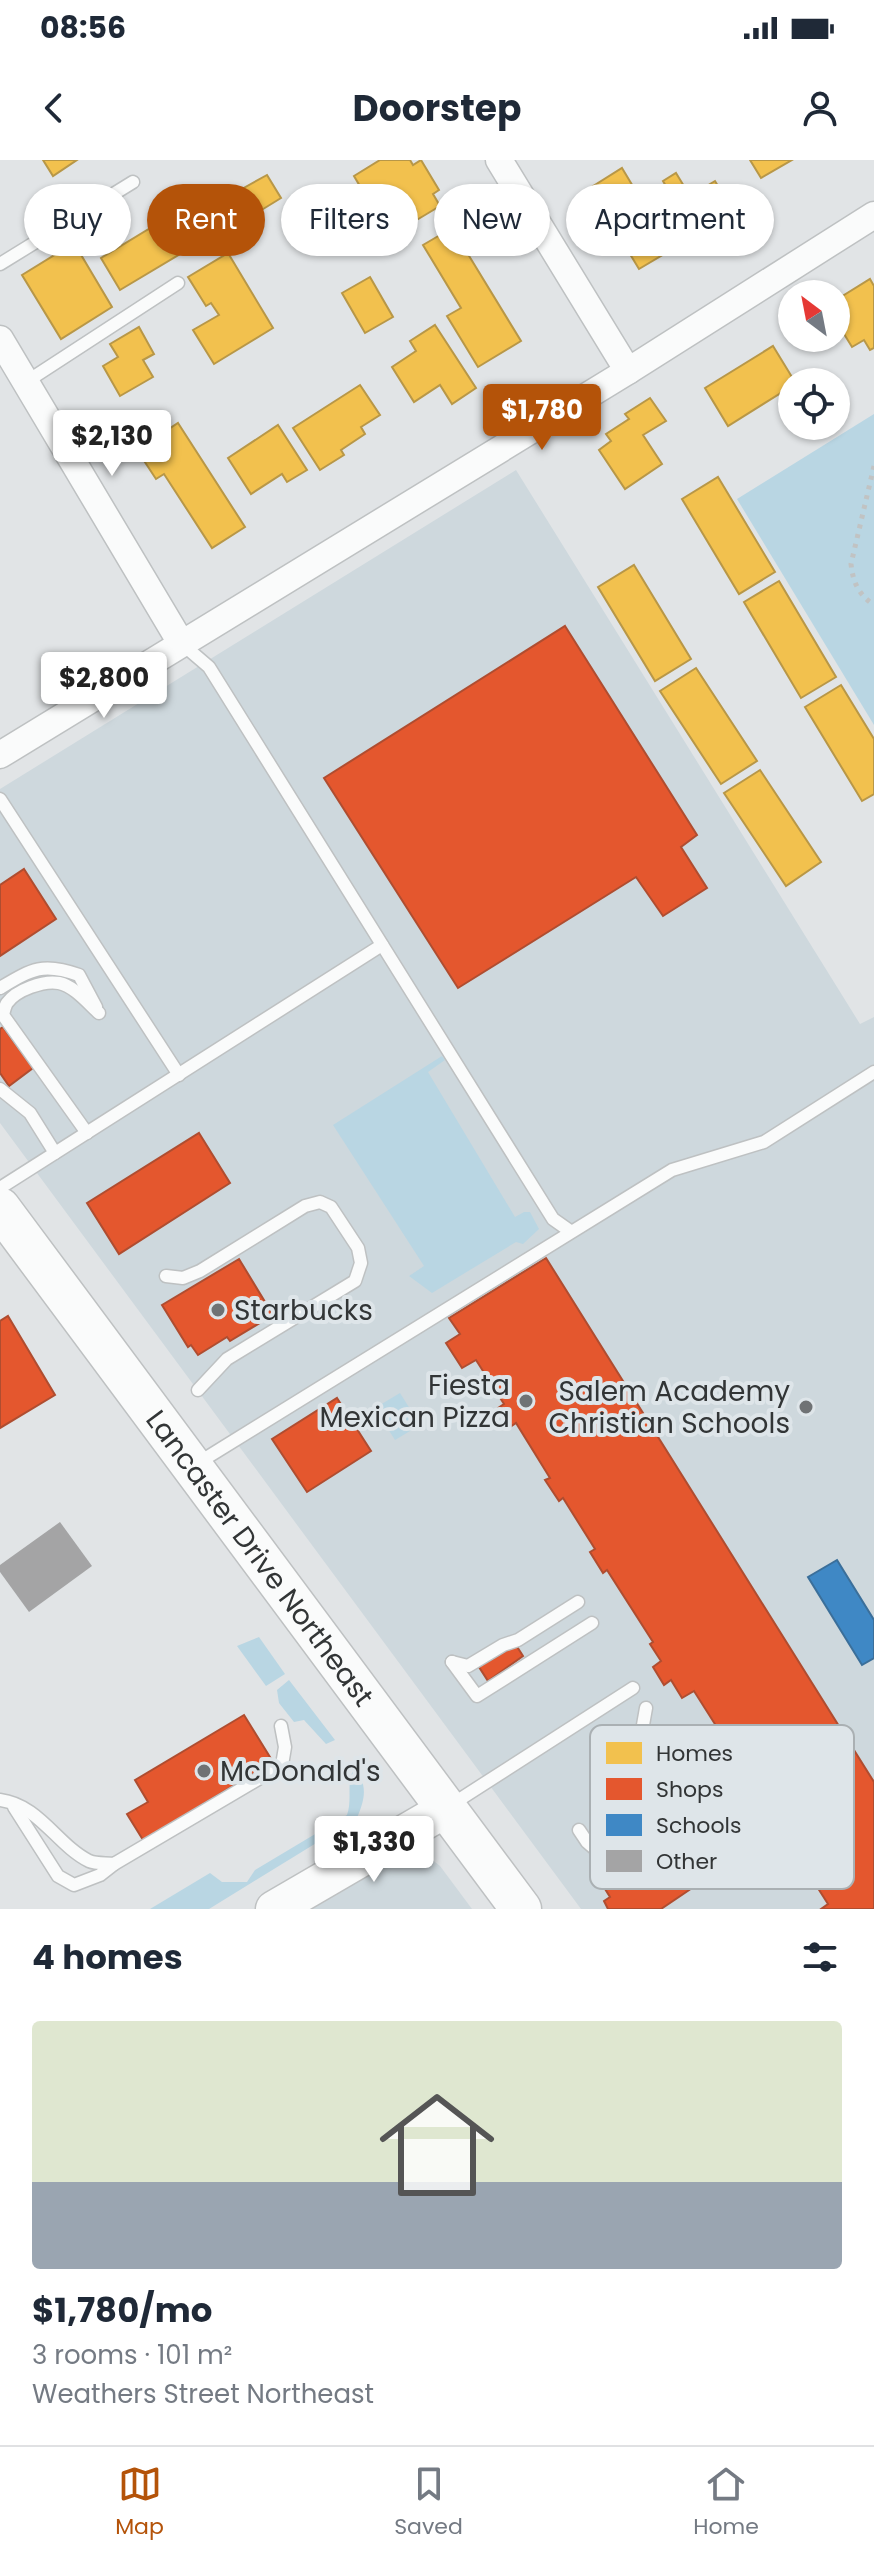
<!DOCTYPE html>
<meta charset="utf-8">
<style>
:root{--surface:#fff;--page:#f6f6f7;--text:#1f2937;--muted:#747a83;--line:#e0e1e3;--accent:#b45309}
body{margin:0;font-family:Poppins,sans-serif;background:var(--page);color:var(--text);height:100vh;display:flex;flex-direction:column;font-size:30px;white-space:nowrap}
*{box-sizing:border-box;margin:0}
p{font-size:26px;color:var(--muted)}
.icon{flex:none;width:44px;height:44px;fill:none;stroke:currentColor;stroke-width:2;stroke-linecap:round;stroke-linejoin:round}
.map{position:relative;height:1749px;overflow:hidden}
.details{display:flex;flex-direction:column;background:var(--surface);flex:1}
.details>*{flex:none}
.top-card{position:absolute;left:24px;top:24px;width:826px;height:72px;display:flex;gap:16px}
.needle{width:52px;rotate:328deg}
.buttons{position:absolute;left:778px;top:120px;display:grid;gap:16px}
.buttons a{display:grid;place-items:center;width:72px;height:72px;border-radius:50%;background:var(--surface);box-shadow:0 2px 6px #0004;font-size:40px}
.price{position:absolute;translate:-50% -68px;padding:0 18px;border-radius:8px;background:#fff;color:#222;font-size:26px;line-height:52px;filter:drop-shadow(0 2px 4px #0008)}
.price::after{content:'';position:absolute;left:50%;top:48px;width:24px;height:18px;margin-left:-12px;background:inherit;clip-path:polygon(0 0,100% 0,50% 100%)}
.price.current{background:var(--accent);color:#fff}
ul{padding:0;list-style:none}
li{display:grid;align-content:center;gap:16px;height:424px;padding:0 32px}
li span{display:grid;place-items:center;height:248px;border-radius:8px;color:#555}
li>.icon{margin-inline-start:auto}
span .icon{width:144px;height:144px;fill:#fffc;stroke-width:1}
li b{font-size:34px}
h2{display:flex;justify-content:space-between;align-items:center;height:96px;padding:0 32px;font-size:34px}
.chip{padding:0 28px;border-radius:36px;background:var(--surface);box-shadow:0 2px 6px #0004;font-size:28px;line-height:72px}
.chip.current{background:var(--accent);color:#fff}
.status{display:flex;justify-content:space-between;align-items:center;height:56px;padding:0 40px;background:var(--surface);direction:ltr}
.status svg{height:22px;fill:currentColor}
header{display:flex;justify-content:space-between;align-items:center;height:104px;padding:0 32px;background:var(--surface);font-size:36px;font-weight:700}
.tabs{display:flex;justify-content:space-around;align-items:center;height:112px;border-top:2px solid var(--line);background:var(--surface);font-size:22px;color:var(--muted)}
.tabs a{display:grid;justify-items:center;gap:4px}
.tabs .current{color:var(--accent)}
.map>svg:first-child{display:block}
.built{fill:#ced8dd}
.green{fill:#b9d6e3}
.homes{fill:#f2c14e;stroke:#b89747;stroke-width:2}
.shops{fill:#e4572e;stroke:#af4d30;stroke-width:2}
.schools{fill:#3f88c5;stroke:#3b6f9a;stroke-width:2}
.building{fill:#a4a4a5}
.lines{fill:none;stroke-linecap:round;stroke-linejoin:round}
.lane-casing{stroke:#bec1c2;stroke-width:15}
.street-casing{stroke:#bec1c2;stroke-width:29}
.secondary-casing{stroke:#bec1c2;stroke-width:39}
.primary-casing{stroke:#bec1c2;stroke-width:43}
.path{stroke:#c1c3c3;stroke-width:5;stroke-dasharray:4 6;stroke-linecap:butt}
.lane{stroke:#fafbfb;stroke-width:12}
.street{stroke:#fafbfb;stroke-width:26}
.secondary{stroke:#fafbfb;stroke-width:36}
.primary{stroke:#fafbfb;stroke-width:40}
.poi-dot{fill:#6f7274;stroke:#dee5e9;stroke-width:3}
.labels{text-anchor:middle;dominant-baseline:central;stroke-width:8;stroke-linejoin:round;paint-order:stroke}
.poi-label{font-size:28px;fill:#323536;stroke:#dee5e9;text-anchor:start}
.street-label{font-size:28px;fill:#323536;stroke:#dee5e9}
.key{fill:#dee5e9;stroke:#aab0b3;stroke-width:2}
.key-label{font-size:22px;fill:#323536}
</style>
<div class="status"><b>08:56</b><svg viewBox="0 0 49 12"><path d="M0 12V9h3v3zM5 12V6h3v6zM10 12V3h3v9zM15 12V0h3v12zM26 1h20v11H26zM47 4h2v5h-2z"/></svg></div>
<header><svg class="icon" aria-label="back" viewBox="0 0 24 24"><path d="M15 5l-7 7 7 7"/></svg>Doorstep<svg class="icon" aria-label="person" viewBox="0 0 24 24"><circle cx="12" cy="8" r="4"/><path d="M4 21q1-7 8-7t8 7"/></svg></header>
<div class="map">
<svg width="874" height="1749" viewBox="0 0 874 1749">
<rect width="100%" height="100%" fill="#e1e4e6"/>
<!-- built -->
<g class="built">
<path d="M516 310 860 864 874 857V1749H581L0 963V629Z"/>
<path d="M411 1692 426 1695 440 1706 472 1749H311L399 1695Z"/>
</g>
<!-- green -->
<g class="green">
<path d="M874 254V565L737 339Z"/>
<path d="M442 896 445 900 428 912 515 1057 524 1052H530L539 1069 523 1084 516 1082 432 1133 409 1116 424 1106 333 965Z"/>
<path d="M400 1233 420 1265 395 1280 375 1248Z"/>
<path d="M259 1477 285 1514 266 1526 237 1486Z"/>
<path d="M289 1520 335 1580 326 1584 304 1560 294 1562 279 1543 277 1530Z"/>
<path d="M355 1608C368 1626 365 1639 357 1658L209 1749H150L210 1713 222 1722H247L255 1710 347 1655C353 1638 345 1621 355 1608Z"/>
</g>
<!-- homes -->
<g class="homes">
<path d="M43 0H77L53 16Z"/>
<path d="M380 0H410L413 5 421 0 439 30 433 34 440 46 410 64 397 43 377 55 354 16Z"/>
<path d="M750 0H792L761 18Z"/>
<path d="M622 8 671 90 639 109 590 28Z"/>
<path d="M676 13 690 36 715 21 735 54 696 77 663 21Z"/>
<path d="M267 15 281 38 255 54 240 30Z"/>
<path d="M194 33 217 72 120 130 101 98 165 59 161 53Z"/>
<path d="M452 68 521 181 478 207 447 156 461 148 423 85Z"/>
<path d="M74 83 112 147 61 179 22 115Z"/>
<path d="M228 93 273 168 214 204 193 170 219 155 211 143 206 146 188 117Z"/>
<path d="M370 117 393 157 365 173 342 133Z"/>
<path d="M870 119 874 126V188L870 190 864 180 852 187 836 161V140Z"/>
<path d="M435 165 476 228 452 244 440 225 414 242 392 207 416 191 410 181Z"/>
<path d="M139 167 154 194 143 200 153 217 120 236 103 206 118 197 110 184Z"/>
<path d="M773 186 795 222H792V226L728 266 705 228Z"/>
<path d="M360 225 380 255 361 267 365 274 341 290 344 295 320 310 293 268Z"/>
<path d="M650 238 666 261 643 275 662 304 625 329 599 290 611 281 606 274 629 259 625 254Z"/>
<path d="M178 263 245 367 212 388 164 314 156 319 137 290Z"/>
<path d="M278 265 307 310 287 322 282 314 251 334 228 298Z"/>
<path d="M718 317 775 412 739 434 682 339Z"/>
<path d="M634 405 691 499 655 521 598 427Z"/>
<path d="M779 421 836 517 801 538 744 442Z"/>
<path d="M696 508 757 601 721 624 660 531Z"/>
<path d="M841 525 874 579V634L862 641 805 547Z"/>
<path d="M760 610 821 702 786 726 724 633Z"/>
</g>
<!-- shops -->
<g class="shops">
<path d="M565 466 697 675 681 687 707 728 663 756 636 717 458 828 324 618Z"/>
<path d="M24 709 56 759 0 796V725Z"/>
<path d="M3 867 33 908 9 926 0 913V869Z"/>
<path d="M199 973 230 1023 119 1094 87 1043Z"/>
<path d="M546 1098 874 1622V1749H821L828 1744 800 1700 796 1703 783 1684 788 1681 759 1634 755 1636 742 1616 746 1613 694 1531 682 1538 671 1520 664 1525 653 1507 661 1501 650 1484 653 1482 607 1410 603 1413 590 1392 595 1389 563 1338 559 1341 545 1320 550 1318 516 1263 510 1267 498 1248 504 1244 476 1200 462 1208 446 1183 460 1174 449 1158Z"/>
<path d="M239 1099 273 1155 230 1181 227 1177 198 1195 191 1185 188 1187 162 1145Z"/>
<path d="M8 1156 55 1235 0 1268V1161Z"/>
<path d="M337 1238 371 1291 307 1332 272 1279Z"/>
<path d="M516 1485 523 1496 488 1521 479 1507Z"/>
<path d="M244 1555 273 1602 143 1680 127 1654 148 1642 135 1620Z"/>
<path d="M678 1685 701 1722 661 1749H608L604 1741 610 1737 602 1724 649 1695 653 1702Z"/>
</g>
<!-- schools -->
<path class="schools" d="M837 1400 874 1460V1498L862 1505 808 1417Z"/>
<!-- building -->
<path class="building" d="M60 1362 92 1406 29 1452 0 1412V1405Z"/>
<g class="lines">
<!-- lane casing -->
<g class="lane-casing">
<g id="lane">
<path d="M0 104 133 22"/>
<path d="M26 222 178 123"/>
<path d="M181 483 209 507 553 1059 570 1071"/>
<path d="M0 639 179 915"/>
<path d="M0 828C32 809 43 802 79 815L96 847"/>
<path d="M0 929 30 953 55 993"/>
<path d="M87 973 3 855C4 851 5 846 7 843 16 830 44 820 59 823 74 826 88 843 99 853"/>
<path d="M0 1028 382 785"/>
<path d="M166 1116 183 1118 200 1111 305 1046 320 1042 331 1047 358 1088 361 1103 355 1121 227 1199 198 1230"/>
<path d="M198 1303 672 1010 764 982 874 912"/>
<path d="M452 1502 477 1536 592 1463"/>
<path d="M452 1502 468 1506 503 1485 518 1480 578 1442"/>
<path d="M0 1640C39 1645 57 1685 89 1701 96 1704 106 1703 114 1704L282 1605 285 1587 281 1566"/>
<path d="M451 1645 633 1528"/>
<path d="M14 1647 58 1716 74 1725 100 1715 114 1704"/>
<path d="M579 1670 587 1682 609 1701 628 1702 672 1674 683 1661 678 1639 640 1582 646 1548"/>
</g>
</g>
<!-- street casing -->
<g class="street-casing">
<g id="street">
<path d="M499 0 628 211"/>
<path d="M0 179 181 483"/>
<path d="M0 595 628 211 874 55"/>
</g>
</g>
<!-- secondary casing -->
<g class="secondary-casing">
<path id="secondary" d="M274 1749 446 1649"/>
</g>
<!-- primary casing -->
<g class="primary-casing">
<g id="primary">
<path id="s1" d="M0 1048 521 1749"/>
</g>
</g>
<!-- path -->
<path class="path" d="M874 306 851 404C853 422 858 434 874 445"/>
<!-- lane -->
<use href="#lane" class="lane"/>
<!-- street -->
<use href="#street" class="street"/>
<!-- secondary -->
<use href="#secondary" class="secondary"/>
<!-- primary -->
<use href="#primary" class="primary"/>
</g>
<!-- markers -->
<g class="poi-dot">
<circle cx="218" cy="1150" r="8"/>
<circle cx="526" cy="1241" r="8"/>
<circle cx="806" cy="1247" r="8"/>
<circle cx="204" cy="1611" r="8"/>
</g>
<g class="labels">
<!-- poi labels -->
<g class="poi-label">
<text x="234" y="1150">Starbucks</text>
<text x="510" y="1225" text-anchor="end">Fiesta<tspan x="510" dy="32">Mexican Pizza</tspan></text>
<text x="790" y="1231" text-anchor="end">Salem Academy<tspan x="790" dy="32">Christian Schools</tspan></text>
<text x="220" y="1611">McDonald's</text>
</g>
<!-- street labels -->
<g class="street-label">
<text stroke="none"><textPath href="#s1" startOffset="436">Lancaster Drive Northeast</textPath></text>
</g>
</g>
<!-- legend -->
<rect x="590" y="1565" width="264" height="164" rx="12" class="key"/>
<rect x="606" y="1582" width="36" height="22" fill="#f2c14e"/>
<rect x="606" y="1618" width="36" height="22" fill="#e4572e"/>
<rect x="606" y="1654" width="36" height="22" fill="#3f88c5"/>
<rect x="606" y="1690" width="36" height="22" fill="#a4a4a5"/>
<g class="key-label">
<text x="656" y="1601">Homes</text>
<text x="656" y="1637">Shops</text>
<text x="656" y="1673">Schools</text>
<text x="656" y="1709">Other</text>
</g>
</svg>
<div class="buttons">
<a><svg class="needle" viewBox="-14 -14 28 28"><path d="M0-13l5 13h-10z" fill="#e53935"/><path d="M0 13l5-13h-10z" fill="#747a83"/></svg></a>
<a><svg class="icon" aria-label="locate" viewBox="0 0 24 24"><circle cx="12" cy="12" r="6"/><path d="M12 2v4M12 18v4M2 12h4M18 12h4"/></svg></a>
</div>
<b class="price current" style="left:542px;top:292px">$1,780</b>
<b class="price" style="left:112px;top:318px">$2,130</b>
<b class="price" style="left:104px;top:560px">$2,800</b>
<b class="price" style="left:374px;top:1724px">$1,330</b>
<div class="top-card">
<a class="chip">Buy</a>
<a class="chip current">Rent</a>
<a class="chip">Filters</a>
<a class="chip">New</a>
<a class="chip">Apartment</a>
</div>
</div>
<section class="details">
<h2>4 homes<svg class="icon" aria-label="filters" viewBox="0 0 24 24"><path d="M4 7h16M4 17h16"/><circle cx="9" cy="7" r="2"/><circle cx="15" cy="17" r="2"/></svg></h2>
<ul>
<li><span style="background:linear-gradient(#dfe7d0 65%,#9aa5b1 0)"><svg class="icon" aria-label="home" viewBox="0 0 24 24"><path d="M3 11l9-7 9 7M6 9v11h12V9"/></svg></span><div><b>$1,780/mo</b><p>3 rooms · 101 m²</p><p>Weathers Street Northeast</p></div></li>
</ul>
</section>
<nav class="tabs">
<a class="current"><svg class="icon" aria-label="map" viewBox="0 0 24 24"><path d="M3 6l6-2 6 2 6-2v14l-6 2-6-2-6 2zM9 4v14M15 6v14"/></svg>Map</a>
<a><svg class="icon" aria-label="saved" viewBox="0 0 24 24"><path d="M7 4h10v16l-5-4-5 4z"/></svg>Saved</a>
<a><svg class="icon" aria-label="home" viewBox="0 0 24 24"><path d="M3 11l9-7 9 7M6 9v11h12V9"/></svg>Home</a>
</nav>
